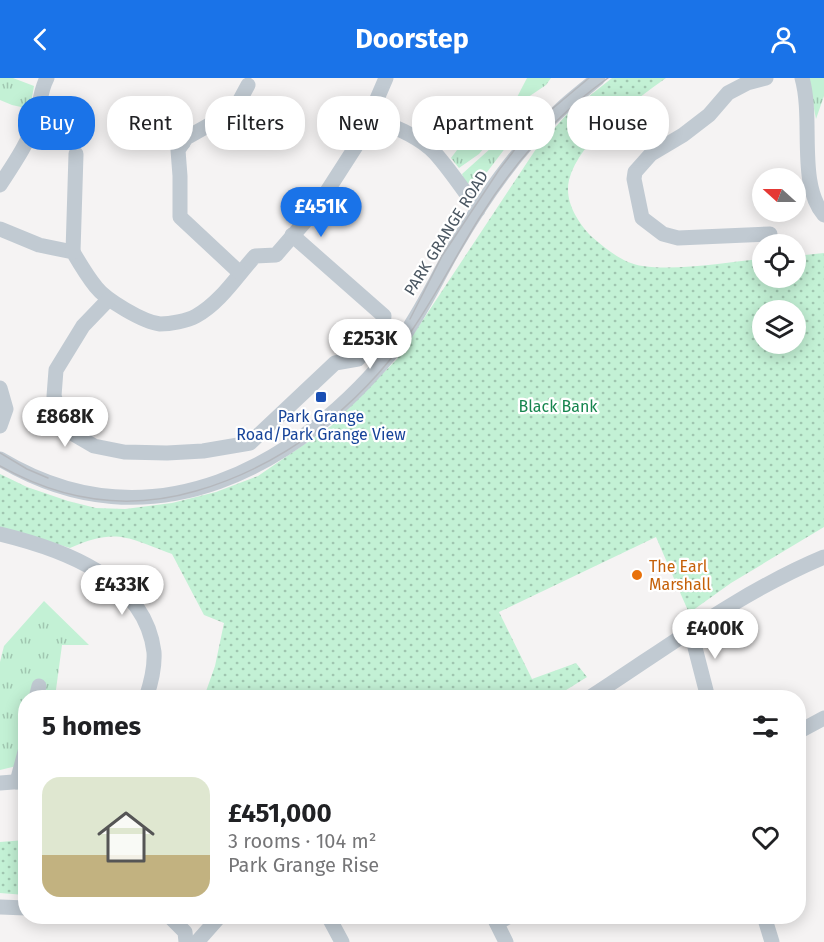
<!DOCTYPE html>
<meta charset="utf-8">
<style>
:root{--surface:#fff;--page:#f2f2f2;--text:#202124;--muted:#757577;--line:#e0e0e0;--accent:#1a73e8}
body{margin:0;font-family:"Fira Sans",sans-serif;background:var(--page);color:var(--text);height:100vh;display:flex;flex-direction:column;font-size:22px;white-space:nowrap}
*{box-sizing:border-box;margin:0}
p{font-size:20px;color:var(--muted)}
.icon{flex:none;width:33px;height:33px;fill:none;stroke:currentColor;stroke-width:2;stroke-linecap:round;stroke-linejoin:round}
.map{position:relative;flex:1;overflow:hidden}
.drawer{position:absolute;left:18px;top:612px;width:788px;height:234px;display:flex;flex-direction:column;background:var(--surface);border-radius:24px;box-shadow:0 3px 15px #0003}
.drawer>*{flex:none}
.guide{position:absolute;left:18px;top:18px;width:789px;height:54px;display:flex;gap:12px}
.needle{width:39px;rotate:291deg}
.fabs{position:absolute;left:752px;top:90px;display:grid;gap:12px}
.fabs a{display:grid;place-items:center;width:54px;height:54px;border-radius:50%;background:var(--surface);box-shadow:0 3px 15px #0003;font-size:30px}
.price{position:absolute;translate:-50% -51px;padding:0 14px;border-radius:21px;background:#fff;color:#222;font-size:20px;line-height:39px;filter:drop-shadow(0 2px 3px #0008)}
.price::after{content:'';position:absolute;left:50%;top:36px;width:18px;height:14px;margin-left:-9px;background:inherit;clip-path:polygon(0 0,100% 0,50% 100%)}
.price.selected{background:var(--accent);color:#fff}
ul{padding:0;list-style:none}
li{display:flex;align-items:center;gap:18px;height:150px;padding:0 24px}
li+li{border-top:2px solid var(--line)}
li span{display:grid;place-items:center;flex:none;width:168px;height:120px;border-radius:18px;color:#555}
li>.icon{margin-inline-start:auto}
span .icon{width:72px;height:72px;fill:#fffc;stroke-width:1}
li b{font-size:26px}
h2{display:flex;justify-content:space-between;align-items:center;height:72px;padding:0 24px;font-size:26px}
.tag{padding:0 21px;border-radius:24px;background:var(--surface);box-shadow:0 3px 15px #0003;font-size:21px;line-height:54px}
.tag.selected{background:var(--accent);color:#fff}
header{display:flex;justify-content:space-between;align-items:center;height:78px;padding:0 24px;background:var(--accent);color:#fff;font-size:27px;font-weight:700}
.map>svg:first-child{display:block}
.grass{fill:url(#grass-tufts)}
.park{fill:url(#park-dots);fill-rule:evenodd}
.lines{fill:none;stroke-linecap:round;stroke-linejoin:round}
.minor{stroke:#c1cad2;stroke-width:15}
.tram{stroke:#b5b8bd;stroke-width:1.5}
.transit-dot{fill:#1a4fb4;stroke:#fff;stroke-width:2}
.food-dot{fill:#e8710a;stroke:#fff;stroke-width:2}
.labels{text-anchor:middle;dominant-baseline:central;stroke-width:4.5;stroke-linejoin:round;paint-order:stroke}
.street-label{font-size:16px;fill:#4a5661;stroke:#fff}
.park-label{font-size:16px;fill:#17864f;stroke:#fff}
.transit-label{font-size:16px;fill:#164399;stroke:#fff}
.food-label{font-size:16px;fill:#c56008;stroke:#fff;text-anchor:start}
</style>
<header><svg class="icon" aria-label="back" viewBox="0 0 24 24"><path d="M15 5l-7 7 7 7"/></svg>Doorstep<svg class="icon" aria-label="person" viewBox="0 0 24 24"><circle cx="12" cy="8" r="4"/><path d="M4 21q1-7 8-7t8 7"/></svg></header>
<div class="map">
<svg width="824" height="864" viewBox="0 0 824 864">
<defs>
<pattern id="grass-tufts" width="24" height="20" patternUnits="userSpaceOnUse" patternTransform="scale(1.5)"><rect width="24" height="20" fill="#c3f1d5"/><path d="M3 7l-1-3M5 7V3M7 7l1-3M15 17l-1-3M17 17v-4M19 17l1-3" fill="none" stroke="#a0c6b0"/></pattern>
<pattern id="park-dots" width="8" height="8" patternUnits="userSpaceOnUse" patternTransform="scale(1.5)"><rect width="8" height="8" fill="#c3f1d5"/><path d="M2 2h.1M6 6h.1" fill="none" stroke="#a0c6b0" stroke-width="1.8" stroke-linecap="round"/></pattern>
</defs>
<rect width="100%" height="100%" fill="#f5f3f3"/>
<!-- grass -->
<g class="grass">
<path d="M0 0H13L34 8 30 31 12 27 0 22Z"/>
<path d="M527 0H551L546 7 515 28 514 25Z"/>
<path d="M808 0H824V18L816 41Z"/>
<path d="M490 28 492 29 487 38 499 41C484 47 469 50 467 69L472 67 474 59 482 51 489 56V64L479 76 459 90 451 80Z"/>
<path d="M522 28 531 36 478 106 465 105 462 96 491 70 513 34Z"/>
<path d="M44 523 89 567H62L55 619 26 620 25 686 0 692V584L4 568Z"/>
</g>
<!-- park -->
<g class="park">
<path d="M612 0H666C634 23 580 61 569 102 564 123 578 145 592 159 606 171 624 186 643 188 679 193 726 184 762 181V200H795V178L824 175V449L731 505 689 535 656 459 499 534 532 601 576 585 587 599 555 619H204L215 588 224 545 204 537 172 476C129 460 116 449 70 470L0 449V396L27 409 68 423 96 430 125 431 172 425 216 414 258 398 331 348 397 281 536 71 568 35ZM762 232H795V266H762Z"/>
<path d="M25 762V817L0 815V764Z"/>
</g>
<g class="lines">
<!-- minor -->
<g class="minor">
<path d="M766 0 747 5 728 15 709 37 683 57 651 76 635 94 634 101 642 140 663 156 678 160 770 156"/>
<path d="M802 0C814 42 797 105 824 137"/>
<path d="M369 40C391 47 418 57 435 75 451 93 464 113 478 132"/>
<path d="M167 43 183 65"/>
<path d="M0 107C13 87 29 64 36 41 40 27 40 13 47 0"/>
<path d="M0 151 39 167 73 174C80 186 87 198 96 209 106 222 143 244 160 246 170 246 187 243 196 238 220 225 237 198 255 178L276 177 315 132 358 65 386 0"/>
<path d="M73 174 76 76"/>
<path d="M240 195 180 139V98L178 72 186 60 234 33 248 7"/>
<path d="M108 222 83 248 56 292 54 318 61 338 70 354 94 368 124 374 167 375 203 373 250 365 335 285 358 281 377 259 383 248 384 238 292 157"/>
<path d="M0 310 6 331 0 348"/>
<path d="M0 381C150 471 300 390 398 266 420 237 435 203 453 172 482 122 517 70 560 32 572 21 585 11 598 0"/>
<path d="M0 456C62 471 145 500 154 574 155 589 151 605 146 620"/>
<path d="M691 554 708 620"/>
<path d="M36 620 39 608"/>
<path d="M589 620C665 571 740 514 824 479"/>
<path d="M798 654 824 640"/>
<path d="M17 704 26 670"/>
<path d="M0 705 26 703"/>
<path d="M0 829 26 830"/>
<path d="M169 838 185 854 186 864"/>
<path d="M328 838 342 864"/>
<path d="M493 838 506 864"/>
<path d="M764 838 772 864"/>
<path d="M497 845 510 838"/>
<path d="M197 864 220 838"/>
</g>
<!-- tram -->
<g class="tram">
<path d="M410 241 442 178 499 92 526 57 546 36 589 0"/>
<path d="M0 375 27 391 48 400"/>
<path d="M0 388C62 423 127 433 196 413 283 388 359 329 410 255 436 218 456 177 480 139 514 85 556 37 608 0"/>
</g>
</g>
<!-- markers -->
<rect class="transit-dot" x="315" y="313" width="12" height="12" rx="3"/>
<circle class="food-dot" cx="637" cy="497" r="6"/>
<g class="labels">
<!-- street labels -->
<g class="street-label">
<text transform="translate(446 155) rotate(-58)">PARK GRANGE ROAD</text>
</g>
<!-- park labels -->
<g class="park-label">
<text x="558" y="328">Black Bank</text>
</g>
<!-- transit labels -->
<g class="transit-label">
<text x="321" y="338">Park Grange<tspan x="321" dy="18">Road/Park Grange View</tspan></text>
</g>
<!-- food labels -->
<g class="food-label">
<text x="649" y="488">The Earl<tspan x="649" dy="18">Marshall</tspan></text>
</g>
</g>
</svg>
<div class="fabs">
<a><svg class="needle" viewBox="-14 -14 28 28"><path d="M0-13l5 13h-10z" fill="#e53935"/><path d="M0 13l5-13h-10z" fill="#757577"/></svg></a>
<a><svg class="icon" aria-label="locate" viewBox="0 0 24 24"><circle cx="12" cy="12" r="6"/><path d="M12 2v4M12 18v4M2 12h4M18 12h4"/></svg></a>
<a><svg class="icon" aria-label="layers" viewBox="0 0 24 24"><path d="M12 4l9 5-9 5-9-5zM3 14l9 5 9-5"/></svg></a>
</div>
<b class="price selected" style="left:321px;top:160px">£451K</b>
<b class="price" style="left:370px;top:292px">£253K</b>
<b class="price" style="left:65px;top:370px">£868K</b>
<b class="price" style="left:122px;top:538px">£433K</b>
<b class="price" style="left:715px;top:582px">£400K</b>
<div class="guide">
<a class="tag selected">Buy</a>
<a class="tag">Rent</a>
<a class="tag">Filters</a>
<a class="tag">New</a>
<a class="tag">Apartment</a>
<a class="tag">House</a>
</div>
<section class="drawer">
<h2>5 homes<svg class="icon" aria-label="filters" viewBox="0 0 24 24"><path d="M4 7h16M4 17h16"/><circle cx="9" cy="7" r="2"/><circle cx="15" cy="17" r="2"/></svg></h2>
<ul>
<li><span style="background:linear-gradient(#dfe7d0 65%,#c2b280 0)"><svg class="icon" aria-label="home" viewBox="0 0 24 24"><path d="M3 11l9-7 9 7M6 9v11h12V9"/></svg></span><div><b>£451,000</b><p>3 rooms · 104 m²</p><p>Park Grange Rise</p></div><svg class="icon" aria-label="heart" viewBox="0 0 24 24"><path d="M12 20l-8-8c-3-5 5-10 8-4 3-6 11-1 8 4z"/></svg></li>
</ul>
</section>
</div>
